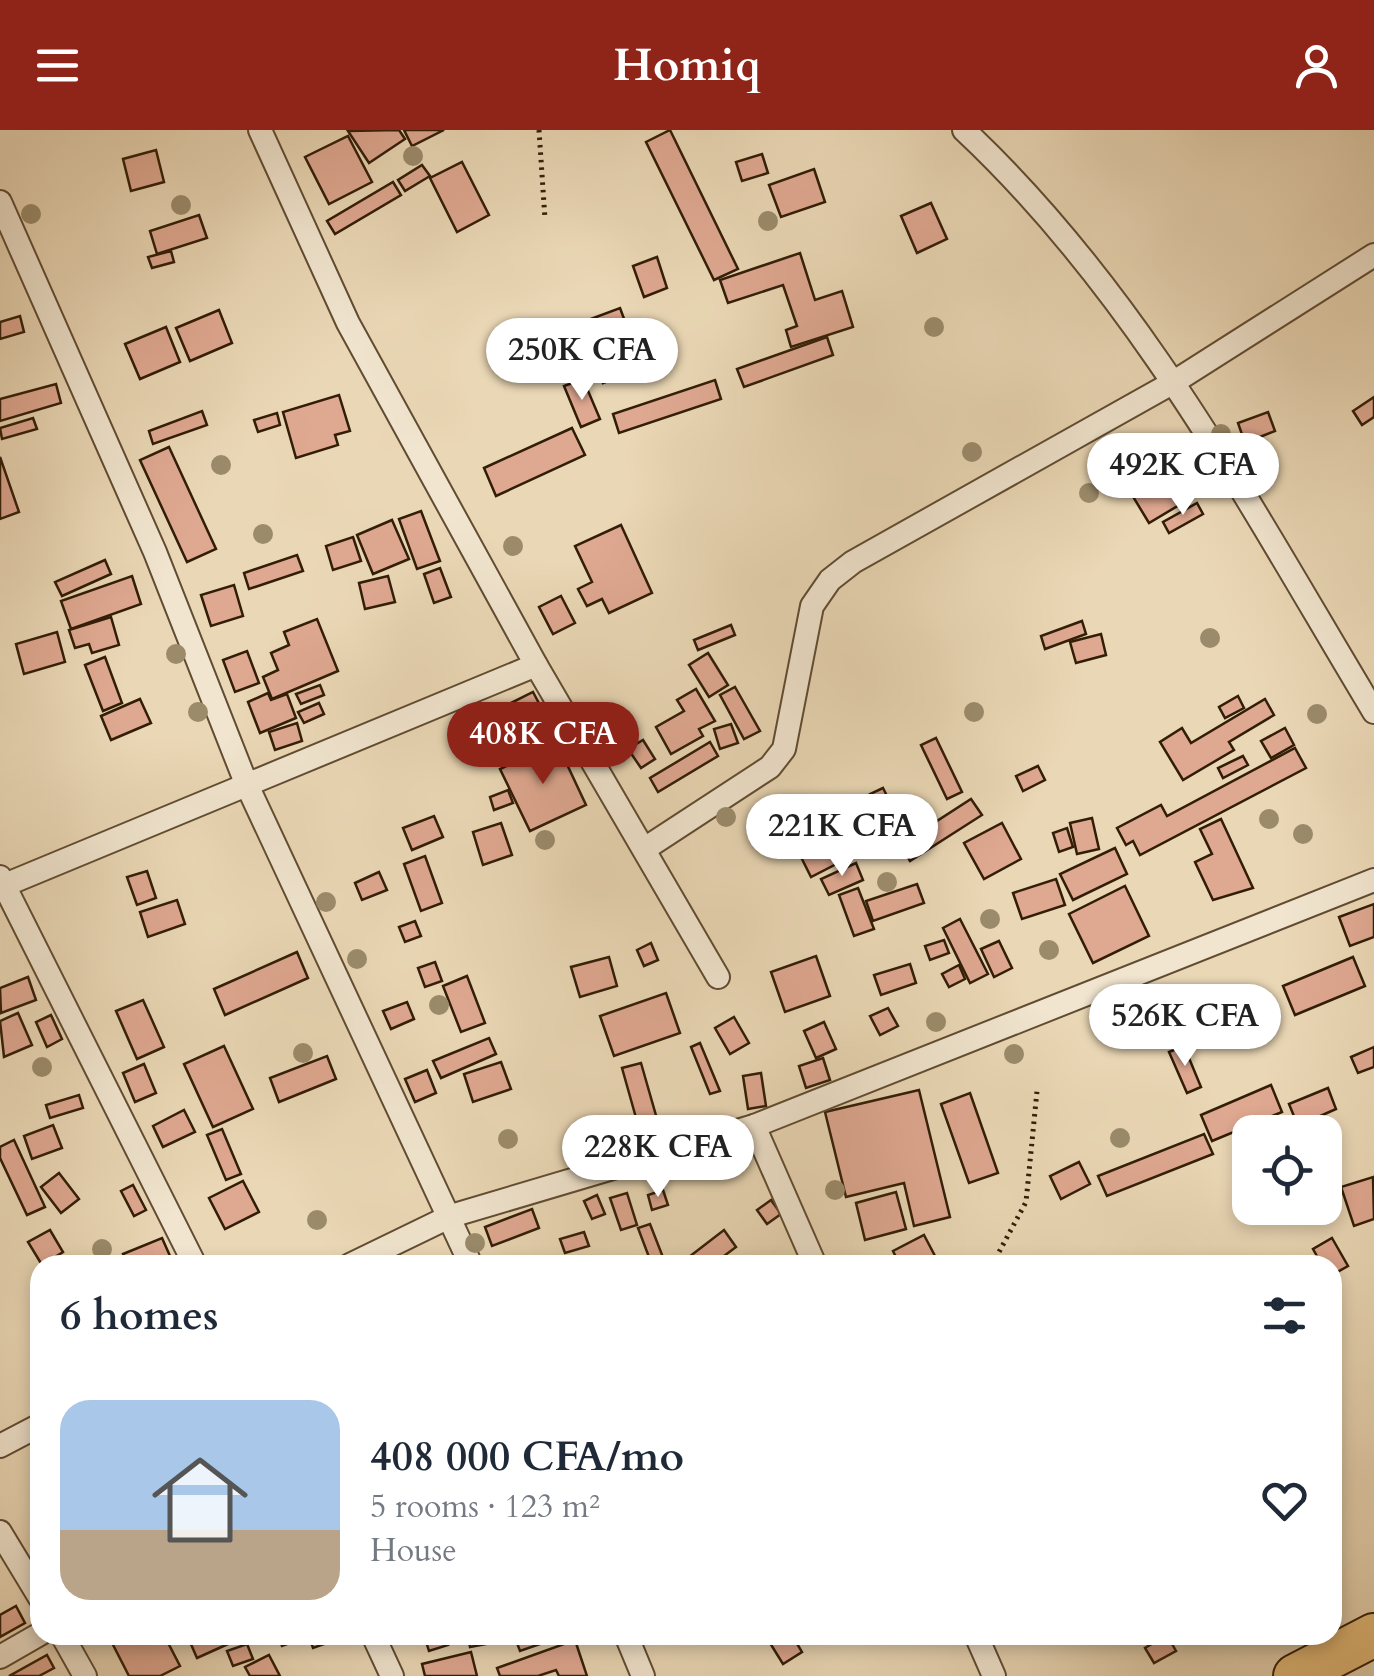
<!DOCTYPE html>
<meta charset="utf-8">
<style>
:root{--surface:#fff;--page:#f2f2f3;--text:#1f2937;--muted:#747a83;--accent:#8f2418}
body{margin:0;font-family:Cardo,serif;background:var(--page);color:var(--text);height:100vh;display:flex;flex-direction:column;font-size:38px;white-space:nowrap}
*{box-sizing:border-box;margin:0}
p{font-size:32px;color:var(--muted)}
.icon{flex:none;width:55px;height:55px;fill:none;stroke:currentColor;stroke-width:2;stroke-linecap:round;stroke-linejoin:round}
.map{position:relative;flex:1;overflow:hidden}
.details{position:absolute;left:30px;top:1125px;width:1312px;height:390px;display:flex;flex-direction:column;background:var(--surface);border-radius:30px;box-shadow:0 5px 15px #0003}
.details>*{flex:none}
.controls{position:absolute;left:1232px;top:985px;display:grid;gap:20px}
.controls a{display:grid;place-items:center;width:110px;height:110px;border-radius:20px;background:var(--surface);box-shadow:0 5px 15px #0003;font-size:50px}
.price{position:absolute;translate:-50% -85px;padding:0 22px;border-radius:35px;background:#fff;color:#222;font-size:32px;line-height:65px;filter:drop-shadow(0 2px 5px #0008)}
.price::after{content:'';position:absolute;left:50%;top:60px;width:30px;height:22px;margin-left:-15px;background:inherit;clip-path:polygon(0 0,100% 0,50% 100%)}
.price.active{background:var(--accent);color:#fff}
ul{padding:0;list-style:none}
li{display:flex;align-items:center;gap:30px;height:250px;padding:0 30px}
li span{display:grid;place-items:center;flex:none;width:280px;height:200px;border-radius:30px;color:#555}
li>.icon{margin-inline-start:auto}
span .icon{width:120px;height:120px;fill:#fffc;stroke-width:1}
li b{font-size:42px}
h2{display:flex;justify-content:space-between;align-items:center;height:120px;padding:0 30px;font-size:42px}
header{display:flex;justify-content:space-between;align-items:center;height:130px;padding:0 30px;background:var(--accent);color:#fff;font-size:45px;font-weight:600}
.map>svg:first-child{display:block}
.building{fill:#dfa891;stroke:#321d07;stroke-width:2.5}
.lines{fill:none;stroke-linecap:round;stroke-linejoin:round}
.street-casing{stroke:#604c32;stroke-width:26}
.highway-casing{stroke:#321d07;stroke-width:46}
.path{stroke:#321d07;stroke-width:5;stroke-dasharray:2.5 5;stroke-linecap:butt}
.street{stroke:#f1e5cf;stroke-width:22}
.highway{stroke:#e5bc7a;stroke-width:42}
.tree{fill:#9b8b6b}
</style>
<header><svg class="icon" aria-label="menu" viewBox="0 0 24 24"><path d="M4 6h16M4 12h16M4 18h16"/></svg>Homiq<svg class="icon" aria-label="person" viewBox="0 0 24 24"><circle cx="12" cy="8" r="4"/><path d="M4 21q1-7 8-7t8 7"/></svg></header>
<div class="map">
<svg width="1374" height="1546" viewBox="0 0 1374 1546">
<rect width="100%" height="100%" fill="#ead7b5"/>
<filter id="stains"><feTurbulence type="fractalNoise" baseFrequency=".002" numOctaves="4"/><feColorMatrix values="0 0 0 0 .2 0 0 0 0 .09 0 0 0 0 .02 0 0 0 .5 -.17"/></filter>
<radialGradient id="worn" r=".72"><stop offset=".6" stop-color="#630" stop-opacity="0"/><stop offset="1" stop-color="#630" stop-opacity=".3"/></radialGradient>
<!-- building -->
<g class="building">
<path d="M399 0 405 9 369 33 348 1Z"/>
<path d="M404 0H444L412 16Z"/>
<path d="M670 0 738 139 714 150 646 12Z"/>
<path d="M348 6 372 52 329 74 305 27Z"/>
<path d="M156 20 164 52 131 61 123 29Z"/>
<path d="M762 24 768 43 742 51 736 32Z"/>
<path d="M462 32 489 85 457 102 430 48Z"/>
<path d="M422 35 430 46 405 61 398 50Z"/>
<path d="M814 39 825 72 781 87 769 55Z"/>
<path d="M393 52 401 65 335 104 327 91Z"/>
<path d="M931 73 947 109 917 123 901 86Z"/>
<path d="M199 85 207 108 157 124 150 101Z"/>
<path d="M171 121 174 132 152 138 148 127Z"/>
<path d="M800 123 815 170 842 161 853 197 791 217 786 200 797 196 783 155 728 173 720 150Z"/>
<path d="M657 127 667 158 644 167 633 136Z"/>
<path d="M620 178 642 237 603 253 580 193Z"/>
<path d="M219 180 232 213 190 231 176 198Z"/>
<path d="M20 186 24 202 0 209V192Z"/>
<path d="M166 197 180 232 140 249 125 214Z"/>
<path d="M827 207 833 225 744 257 737 239Z"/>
<path d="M583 249 600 289 581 297 564 256Z"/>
<path d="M715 250 721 269 619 303 613 284Z"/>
<path d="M56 254 61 273 0 291V269Z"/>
<path d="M339 265 350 301 335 305 338 315 296 328 283 282Z"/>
<path d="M1374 267V287L1362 295 1353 281Z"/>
<path d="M202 281 207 295 153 314 149 301Z"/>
<path d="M1268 282 1275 301 1245 313 1238 293Z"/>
<path d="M277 283 280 295 258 302 254 290Z"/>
<path d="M33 288 37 299 2 309 0 298Z"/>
<path d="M572 298 585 325 496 366 484 338Z"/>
<path d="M169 317 216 419 187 432 140 330Z"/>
<path d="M0 327 19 382 0 389Z"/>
<path d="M1158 335 1173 359 1182 354 1191 368 1149 393 1126 355Z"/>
<path d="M1197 373 1203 384 1169 403 1163 392Z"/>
<path d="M421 381 440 431 417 439 399 389Z"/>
<path d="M392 390 409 429 373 444 357 405Z"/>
<path d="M621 395 652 463 609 483 602 469 587 476 578 459 592 452 575 416Z"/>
<path d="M353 407 361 431 333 440 326 416Z"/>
<path d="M297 425 303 441 249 459 244 443Z"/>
<path d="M105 430 111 444 62 466 55 452Z"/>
<path d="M440 438 451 467 434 473 424 444Z"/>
<path d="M132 446 141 474 71 499 61 471Z"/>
<path d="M388 446 395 472 365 479 359 453Z"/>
<path d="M234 455 243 486 211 496 201 465Z"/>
<path d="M561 466 575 493 553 504 539 477Z"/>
<path d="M111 487 119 515 92 523 89 514 75 518 69 500Z"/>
<path d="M317 489 338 541 272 569 263 547 278 540 271 523 289 515 284 502Z"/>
<path d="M1082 491 1086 504 1045 519 1041 506Z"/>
<path d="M731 495 735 505 698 520 694 510Z"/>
<path d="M57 502 65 532 24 544 16 514Z"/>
<path d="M1101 504 1106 525 1076 533 1070 512Z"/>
<path d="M247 521 259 553 235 562 223 530Z"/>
<path d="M708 523 728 555 709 567 689 535Z"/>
<path d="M105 527 122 573 103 581 85 535Z"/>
<path d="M320 555 324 565 301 574 296 564Z"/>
<path d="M735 557 760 601 744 609 720 565Z"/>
<path d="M696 559 715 591 699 599 703 606 671 624 656 597 684 581 677 570Z"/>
<path d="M533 562 542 579 516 593 507 575Z"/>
<path d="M268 563 271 570 287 564 296 588 260 603 248 572Z"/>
<path d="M1238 566 1244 578 1225 588 1219 577Z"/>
<path d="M140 569 151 593 111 610 101 586Z"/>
<path d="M1265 569 1274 585 1229 612 1234 620 1183 650 1160 612 1182 598 1191 613Z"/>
<path d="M319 573 324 584 304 593 298 582Z"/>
<path d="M297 593 302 611 275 620 269 602Z"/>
<path d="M731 594 738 613 720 619 714 599Z"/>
<path d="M1285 598 1294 615 1271 628 1261 611Z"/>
<path d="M936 608 962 662 947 669 921 615Z"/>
<path d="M643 610 655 629 641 638 628 619Z"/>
<path d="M710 612 718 626 658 662 650 648Z"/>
<path d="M557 613 586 675 530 701 500 639Z"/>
<path d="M1295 618 1306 638 1140 725 1133 711 1126 715 1117 698 1161 675 1167 686Z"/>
<path d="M1243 626 1248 635 1223 648 1218 638Z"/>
<path d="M1038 636 1045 650 1023 661 1016 646Z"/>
<path d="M883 658 903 698 890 705 870 664Z"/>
<path d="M508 660 513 673 494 680 490 667Z"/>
<path d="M971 669 982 685 910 731 900 715Z"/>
<path d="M434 686 443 707 412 720 403 698Z"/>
<path d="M1092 688 1099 719 1077 724 1070 693Z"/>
<path d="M1221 689 1253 758 1213 770 1195 732 1212 724 1200 699Z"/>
<path d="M501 693 512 725 483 735 473 702Z"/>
<path d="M1002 693 1021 729 984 749 964 713Z"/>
<path d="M1067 698 1073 717 1059 722 1053 703Z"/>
<path d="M835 707 846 729 811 747 800 725Z"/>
<path d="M1115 718 1127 744 1073 770 1060 744Z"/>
<path d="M425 726 442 773 421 781 404 734Z"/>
<path d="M856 733 863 750 829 765 821 749Z"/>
<path d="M147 741 156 768 137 775 127 747Z"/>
<path d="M379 742 387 760 362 770 355 753Z"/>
<path d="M1056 749 1065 775 1022 789 1013 763Z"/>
<path d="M917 754 924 773 873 791 866 771Z"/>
<path d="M1125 756 1149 806 1093 833 1069 784Z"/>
<path d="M858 758 874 799 854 806 839 765Z"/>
<path d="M177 770 185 794 148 807 140 782Z"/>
<path d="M1374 774V807L1350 816 1339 787Z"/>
<path d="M960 789 988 844 970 853 943 798Z"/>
<path d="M415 791 421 806 405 812 399 797Z"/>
<path d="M944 810 949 823 930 830 925 816Z"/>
<path d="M999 811 1012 838 994 847 981 819Z"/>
<path d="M651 813 658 830 644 836 637 820Z"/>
<path d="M297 822 308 848 225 885 214 859Z"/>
<path d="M816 826 830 866 785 882 771 842Z"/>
<path d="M609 827 617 856 580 867 571 837Z"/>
<path d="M1353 827 1365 856 1295 885 1283 856Z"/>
<path d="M435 832 442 851 425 857 418 838Z"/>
<path d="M910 834 916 853 881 865 874 845Z"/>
<path d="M959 835 965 849 949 857 942 844Z"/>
<path d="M467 846 485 893 461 902 443 856Z"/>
<path d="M28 847 36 870 1 883 0 858Z"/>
<path d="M666 863 680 903 614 926 600 886Z"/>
<path d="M143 870 164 917 137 929 116 881Z"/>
<path d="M407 872 414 889 391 899 383 881Z"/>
<path d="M888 878 898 896 880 905 870 886Z"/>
<path d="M18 883 32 915 4 927 0 891Z"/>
<path d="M51 885 62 909 47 917 36 892Z"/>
<path d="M734 887 749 913 730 924 715 898Z"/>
<path d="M824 892 836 919 816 928 804 901Z"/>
<path d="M489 908 496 924 441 948 433 931Z"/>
<path d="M700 913 720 961 710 964 691 917Z"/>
<path d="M224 916 253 979 213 997 184 934Z"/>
<path d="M1184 916 1201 957 1187 963 1169 922Z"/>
<path d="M1374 917V937L1358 943 1351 927Z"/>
<path d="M327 926 336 949 279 972 270 948Z"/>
<path d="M823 928 830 950 806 958 799 936Z"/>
<path d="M501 932 511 959 473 972 464 944Z"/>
<path d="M641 933 659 996 640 1002 622 938Z"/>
<path d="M144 934 156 963 135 972 123 943Z"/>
<path d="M427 940 436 963 415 972 405 949Z"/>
<path d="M761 943 766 976 748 979 743 946Z"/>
<path d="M1271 955 1282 982 1212 1011 1201 985Z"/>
<path d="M1328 958 1336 979 1298 996 1289 974Z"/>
<path d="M919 960 950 1087 914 1096 904 1053 846 1067 825 982Z"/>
<path d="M970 963 998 1043 969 1053 941 974Z"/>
<path d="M79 965 83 978 50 988 46 975Z"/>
<path d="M184 980 195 1002 163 1017 153 996Z"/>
<path d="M53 995 62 1018 32 1029 24 1006Z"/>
<path d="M222 999 241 1044 226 1050 207 1005Z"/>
<path d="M1204 1004 1213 1024 1107 1066 1098 1046Z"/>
<path d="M14 1010 45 1077 27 1085 0 1028V1017Z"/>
<path d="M1079 1032 1090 1054 1061 1069 1050 1046Z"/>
<path d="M59 1043 79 1069 61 1083 41 1057Z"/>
<path d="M1373 1047 1374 1089 1354 1096 1341 1057Z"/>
<path d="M243 1051 259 1082 225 1099 209 1068Z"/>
<path d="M133 1055 146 1080 134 1086 121 1061Z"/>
<path d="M663 1060 668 1075 652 1080 648 1065Z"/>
<path d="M896 1062 906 1099 865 1110 856 1073Z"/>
<path d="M627 1063 637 1095 621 1100 610 1068Z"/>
<path d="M597 1065 605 1084 592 1089 584 1071Z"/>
<path d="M771 1070 781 1084 767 1094 757 1080Z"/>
<path d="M532 1079 539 1098 492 1116 485 1097Z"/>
<path d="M650 1094 666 1135H652L638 1098Z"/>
<path d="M50 1100 63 1122 42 1135 28 1112Z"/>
<path d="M724 1100 736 1117 712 1135H695L689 1127Z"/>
<path d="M584 1102 589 1116 565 1123 560 1109Z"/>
<path d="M924 1105 935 1126 918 1135H900L893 1121Z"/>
<path d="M162 1108 174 1135H128L123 1124Z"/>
<path d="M1332 1108 1348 1136 1332 1145V1135H1322L1313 1119Z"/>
<path d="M16 1476 25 1493 0 1507V1485Z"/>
<path d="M108 1505H164L180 1536 160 1546H129Z"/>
<path d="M187 1505H248L197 1528Z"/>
<path d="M278 1505H328L330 1512 313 1518 309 1506 282 1516Z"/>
<path d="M424 1505H444L448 1515 429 1521Z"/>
<path d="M468 1505H501L502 1511 470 1517Z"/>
<path d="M514 1505H566L520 1521Z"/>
<path d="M765 1505H792L802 1522 783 1534Z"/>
<path d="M1167 1505 1176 1521 1154 1533 1145 1518Z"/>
<path d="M575 1510 587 1546H559L556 1540 538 1546H500L497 1538Z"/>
<path d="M247 1514 253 1529 233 1536 227 1521Z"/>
<path d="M471 1522 477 1546H425L422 1534Z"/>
<path d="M47 1525 54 1538 39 1546H9Z"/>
<path d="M269 1525 280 1546H250L245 1537Z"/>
</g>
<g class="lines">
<!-- street casing -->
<g class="street-casing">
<g id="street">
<path d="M260 0 348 193 536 535 718 847"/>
<path d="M964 0C1139 164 1251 378 1374 582"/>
<path d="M0 72 155 422 246 653 471 1135"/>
<path d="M646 718 770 637 784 619 812 476 830 450 853 432 1174 252 1374 125"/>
<path d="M0 747 195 1135"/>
<path d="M0 757 536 535"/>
<path d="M754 996 815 1135"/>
<path d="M350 1135 451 1086 754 996 1374 750"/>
<path d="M0 1316 40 1295"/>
<path d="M0 1402 40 1468"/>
<path d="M62 1505 85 1546"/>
<path d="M373 1505 392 1546"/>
<path d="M626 1505 643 1546"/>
<path d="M976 1505 994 1546"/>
<path d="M0 1527 40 1504"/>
</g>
</g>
<!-- highway casing -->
<g class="highway-casing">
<path id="highway" d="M1295 1546 1374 1505"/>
</g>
<!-- path -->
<g class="path">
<path d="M539 0 545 89"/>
<path d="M992 1135 1026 1072 1037 961"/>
</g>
<!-- street -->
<use href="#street" class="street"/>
<!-- highway -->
<use href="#highway" class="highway"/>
</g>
<!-- trees -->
<g class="tree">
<circle cx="413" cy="26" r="10"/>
<circle cx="181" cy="75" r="10"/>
<circle cx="31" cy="84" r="10"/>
<circle cx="768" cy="91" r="10"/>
<circle cx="934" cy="197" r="10"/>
<circle cx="1221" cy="304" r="10"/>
<circle cx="1166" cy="318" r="10"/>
<circle cx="972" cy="322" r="10"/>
<circle cx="221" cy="335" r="10"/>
<circle cx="1089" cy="363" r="10"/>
<circle cx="263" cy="404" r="10"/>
<circle cx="513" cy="416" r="10"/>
<circle cx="1210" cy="508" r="10"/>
<circle cx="176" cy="524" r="10"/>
<circle cx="198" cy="582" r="10"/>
<circle cx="974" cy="582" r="10"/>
<circle cx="1317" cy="584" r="10"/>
<circle cx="726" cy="687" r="10"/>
<circle cx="1269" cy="689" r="10"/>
<circle cx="1303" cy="704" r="10"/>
<circle cx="545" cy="710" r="10"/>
<circle cx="887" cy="752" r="10"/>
<circle cx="326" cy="772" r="10"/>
<circle cx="990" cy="789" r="10"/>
<circle cx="1049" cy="820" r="10"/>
<circle cx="357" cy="829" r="10"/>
<circle cx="439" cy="875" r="10"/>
<circle cx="936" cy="892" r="10"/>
<circle cx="303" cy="923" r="10"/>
<circle cx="1014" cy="924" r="10"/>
<circle cx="42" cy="937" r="10"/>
<circle cx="1120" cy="1008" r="10"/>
<circle cx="508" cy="1009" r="10"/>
<circle cx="835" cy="1060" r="10"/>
<circle cx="317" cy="1090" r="10"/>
<circle cx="475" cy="1113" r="10"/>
<circle cx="102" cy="1119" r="10"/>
</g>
<rect width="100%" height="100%" filter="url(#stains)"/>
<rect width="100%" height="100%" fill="url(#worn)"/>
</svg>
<div class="controls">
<a><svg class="icon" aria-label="locate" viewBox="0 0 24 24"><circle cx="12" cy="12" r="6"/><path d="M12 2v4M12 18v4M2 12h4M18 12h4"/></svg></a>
</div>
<b class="price" style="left:582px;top:273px">250K CFA</b>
<b class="price" style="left:1183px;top:388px">492K CFA</b>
<b class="price active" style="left:543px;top:657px">408K CFA</b>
<b class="price" style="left:842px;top:749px">221K CFA</b>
<b class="price" style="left:1185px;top:939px">526K CFA</b>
<b class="price" style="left:658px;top:1070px">228K CFA</b>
<section class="details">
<h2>6 homes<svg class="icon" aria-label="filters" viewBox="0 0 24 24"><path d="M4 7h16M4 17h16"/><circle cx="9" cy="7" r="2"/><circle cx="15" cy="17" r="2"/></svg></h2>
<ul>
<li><span style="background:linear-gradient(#a9c7e8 65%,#b9a48a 0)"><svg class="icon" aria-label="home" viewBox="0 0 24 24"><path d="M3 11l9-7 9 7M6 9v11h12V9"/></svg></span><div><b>408 000 CFA/mo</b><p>5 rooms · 123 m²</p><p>House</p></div><svg class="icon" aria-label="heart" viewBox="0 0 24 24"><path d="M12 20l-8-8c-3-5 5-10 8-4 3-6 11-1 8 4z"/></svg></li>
</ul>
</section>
</div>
